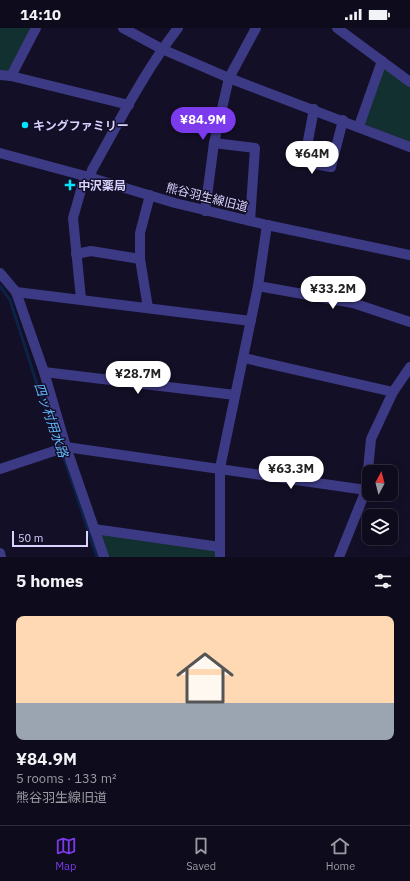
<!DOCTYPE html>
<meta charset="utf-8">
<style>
:root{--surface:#0e0b1c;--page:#171425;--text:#f1f3f6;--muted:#9b9ba3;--line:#2e2b3b;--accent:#7c3aed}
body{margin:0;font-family:"IBM Plex Sans","Noto Sans JP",sans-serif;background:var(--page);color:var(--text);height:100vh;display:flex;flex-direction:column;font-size:15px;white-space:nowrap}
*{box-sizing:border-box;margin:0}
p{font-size:13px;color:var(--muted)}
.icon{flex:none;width:22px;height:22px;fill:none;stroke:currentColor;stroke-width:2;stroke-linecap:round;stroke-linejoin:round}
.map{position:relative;height:529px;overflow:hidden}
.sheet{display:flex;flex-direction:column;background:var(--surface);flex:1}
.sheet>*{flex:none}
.needle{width:26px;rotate:7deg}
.buttons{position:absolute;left:362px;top:437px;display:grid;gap:8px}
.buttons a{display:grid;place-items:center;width:36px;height:36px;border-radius:8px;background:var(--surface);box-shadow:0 2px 10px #0003,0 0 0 1px var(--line);font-size:20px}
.scale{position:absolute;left:12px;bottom:10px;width:76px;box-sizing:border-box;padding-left:4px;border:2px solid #d9d4ff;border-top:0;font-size:11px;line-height:14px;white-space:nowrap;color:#d9d4ff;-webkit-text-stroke:3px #130f26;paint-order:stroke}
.price{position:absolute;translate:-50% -34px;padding:0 9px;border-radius:14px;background:#fff;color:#222;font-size:13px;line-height:26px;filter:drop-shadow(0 1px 2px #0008)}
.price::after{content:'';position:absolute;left:50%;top:24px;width:12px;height:9px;margin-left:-6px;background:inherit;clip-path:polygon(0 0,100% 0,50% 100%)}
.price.on{background:var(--accent);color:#fff}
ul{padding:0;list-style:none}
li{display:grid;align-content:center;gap:8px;height:212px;padding:0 16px}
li+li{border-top:1px solid var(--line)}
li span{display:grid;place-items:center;height:124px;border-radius:8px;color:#555}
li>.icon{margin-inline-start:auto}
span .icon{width:72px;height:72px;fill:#fffc;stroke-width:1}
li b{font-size:17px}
h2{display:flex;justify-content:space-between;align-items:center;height:48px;padding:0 16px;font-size:17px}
.status{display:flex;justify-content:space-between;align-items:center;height:28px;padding:0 20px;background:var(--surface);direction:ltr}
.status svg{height:11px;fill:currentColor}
.menu{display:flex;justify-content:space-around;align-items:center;height:56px;border-top:1px solid var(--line);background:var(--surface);font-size:11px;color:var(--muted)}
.menu a{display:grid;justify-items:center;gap:2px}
.menu .on{color:var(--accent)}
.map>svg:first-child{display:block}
.green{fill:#12302f}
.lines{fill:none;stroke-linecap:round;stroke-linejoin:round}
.stream{stroke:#0c2248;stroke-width:3}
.minor{stroke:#3d3a85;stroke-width:10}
.poi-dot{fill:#00e5ff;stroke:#130f26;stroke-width:1.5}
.labels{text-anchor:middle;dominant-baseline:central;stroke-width:3;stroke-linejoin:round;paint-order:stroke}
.poi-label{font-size:12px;font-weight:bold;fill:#d9d4ff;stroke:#130f26;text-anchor:start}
.street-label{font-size:12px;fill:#d9d4ff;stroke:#130f26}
.water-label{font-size:13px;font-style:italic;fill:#62b6ff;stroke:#130f26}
</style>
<div class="status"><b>14:10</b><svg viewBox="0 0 49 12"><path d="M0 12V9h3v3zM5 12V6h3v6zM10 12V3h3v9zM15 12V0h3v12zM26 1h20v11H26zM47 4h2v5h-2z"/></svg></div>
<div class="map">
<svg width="410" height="529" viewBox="0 0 410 529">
<rect width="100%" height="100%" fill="#130f26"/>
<!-- green -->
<g class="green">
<path d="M0 0H31L9 45 0 44Z"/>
<path d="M383 39 410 59V115L364 96Z"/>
<path d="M94 501 220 519V529H104Z"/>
</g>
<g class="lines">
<!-- stream -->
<path class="stream" d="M0 258 10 272 35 350 68 442 97 529"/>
<!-- minor -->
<g class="minor">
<path d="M123 0 162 21 229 50 410 119"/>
<path d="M337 0 410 54"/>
<path d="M0 47 11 48 129 77"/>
<path d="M11 48 36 0"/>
<path d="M314 81 304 134 331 139 343 92"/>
<path d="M359 98 382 33"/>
<path d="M214 115 255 120 250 193"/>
<path d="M0 125 85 148 175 175 267 197 410 227"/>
<path d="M90 150 92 142C119 94 144 44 178 0"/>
<path d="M205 183 214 115 229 50 256 0"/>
<path d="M76 226 91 223 140 231"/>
<path d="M0 245 16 264 44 344 66 419 104 529"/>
<path d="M258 258 353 275 410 294"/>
<path d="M16 264 251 293"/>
<path d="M81 271 73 190 85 148"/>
<path d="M148 280 140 231V205L150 167"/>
<path d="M244 330 393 364"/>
<path d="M44 344 235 367"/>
<path d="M0 441 66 419 366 462"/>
<path d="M94 501 220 519"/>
<path d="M0 525 1 529"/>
<path d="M220 529V440L258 258 267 197"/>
<path d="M339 529 366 462 371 411 393 364 410 339"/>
</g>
</g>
<!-- markers -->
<g class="poi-dot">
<circle cx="25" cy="97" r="4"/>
<path d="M68 151h4v4h4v4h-4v4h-4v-4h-4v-4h4z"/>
</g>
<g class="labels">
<!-- poi labels -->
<g class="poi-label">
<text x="33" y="97">キングファミリー</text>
<text x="78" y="157">中沢薬局</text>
</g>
<!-- street labels -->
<g class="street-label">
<text transform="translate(207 169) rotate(14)">熊谷羽生線旧道</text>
</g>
<!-- water labels -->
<g class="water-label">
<text transform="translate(51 392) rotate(71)">四ッ村用水路</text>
</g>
</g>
</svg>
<div class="buttons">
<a><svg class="needle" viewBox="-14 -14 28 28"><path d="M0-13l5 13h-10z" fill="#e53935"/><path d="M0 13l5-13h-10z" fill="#9b9ba3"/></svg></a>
<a><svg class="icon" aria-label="layers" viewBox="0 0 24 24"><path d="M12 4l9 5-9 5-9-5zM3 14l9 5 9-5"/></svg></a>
</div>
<div class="scale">50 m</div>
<b class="price on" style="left:203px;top:113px">¥84.9M</b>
<b class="price" style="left:312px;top:147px">¥64M</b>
<b class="price" style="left:333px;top:282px">¥33.2M</b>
<b class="price" style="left:138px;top:367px">¥28.7M</b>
<b class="price" style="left:291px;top:462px">¥63.3M</b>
</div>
<section class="sheet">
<h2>5 homes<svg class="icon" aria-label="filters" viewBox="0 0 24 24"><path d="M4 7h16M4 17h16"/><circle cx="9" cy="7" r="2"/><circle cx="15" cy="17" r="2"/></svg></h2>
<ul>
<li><span style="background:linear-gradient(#ffd9b3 70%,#9aa5b1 0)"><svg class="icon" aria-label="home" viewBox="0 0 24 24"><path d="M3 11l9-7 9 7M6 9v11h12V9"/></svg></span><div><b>¥84.9M</b><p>5 rooms · 133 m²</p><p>熊谷羽生線旧道</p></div></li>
</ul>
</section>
<nav class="menu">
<a class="on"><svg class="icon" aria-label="map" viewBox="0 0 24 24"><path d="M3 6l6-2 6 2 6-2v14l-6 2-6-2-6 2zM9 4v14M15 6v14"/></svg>Map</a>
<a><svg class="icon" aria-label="saved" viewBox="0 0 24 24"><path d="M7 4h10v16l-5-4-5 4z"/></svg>Saved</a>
<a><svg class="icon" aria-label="home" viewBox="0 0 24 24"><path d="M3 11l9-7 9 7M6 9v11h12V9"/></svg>Home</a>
</nav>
